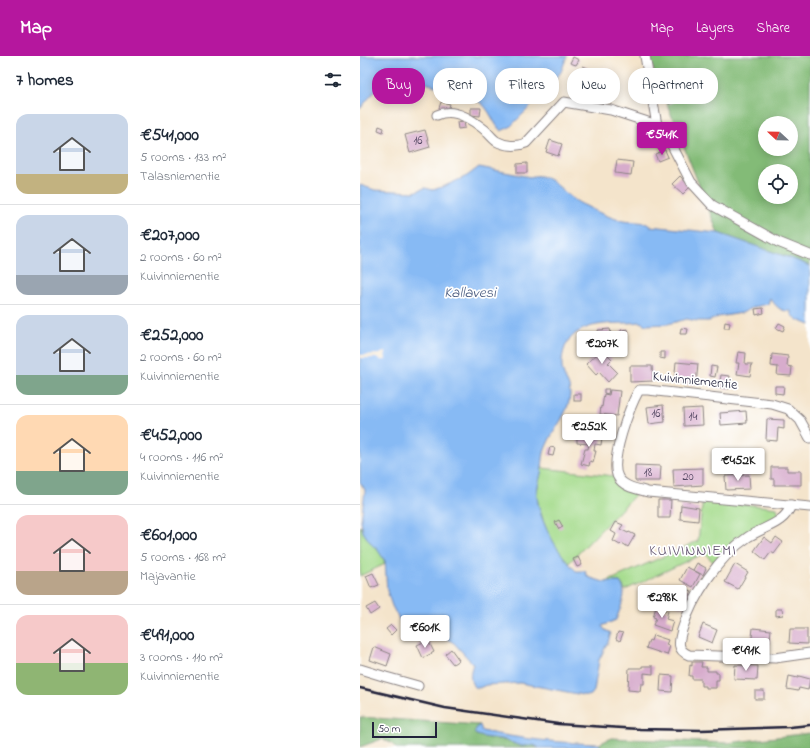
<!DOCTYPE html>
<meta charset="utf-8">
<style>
:root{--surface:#fff;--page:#f2f2f3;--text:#1f2937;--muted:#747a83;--line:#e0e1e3;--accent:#b5179e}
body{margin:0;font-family:"Indie Flower",sans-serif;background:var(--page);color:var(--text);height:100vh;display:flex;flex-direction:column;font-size:15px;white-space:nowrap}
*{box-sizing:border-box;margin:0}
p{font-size:13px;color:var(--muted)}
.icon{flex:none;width:22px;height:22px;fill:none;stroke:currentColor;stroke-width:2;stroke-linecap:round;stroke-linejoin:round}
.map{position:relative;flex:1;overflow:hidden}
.panel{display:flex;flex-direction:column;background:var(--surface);width:360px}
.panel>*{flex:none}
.top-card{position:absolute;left:12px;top:12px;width:378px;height:36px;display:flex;gap:8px}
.needle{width:26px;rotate:292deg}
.tools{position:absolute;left:398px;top:60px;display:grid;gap:8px}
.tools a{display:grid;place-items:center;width:40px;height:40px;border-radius:50%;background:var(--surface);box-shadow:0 2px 10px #0003;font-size:20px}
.scale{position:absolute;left:12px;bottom:10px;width:65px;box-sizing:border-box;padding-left:4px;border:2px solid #22223b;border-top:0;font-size:11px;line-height:14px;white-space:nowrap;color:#22223b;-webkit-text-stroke:3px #fff;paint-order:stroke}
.price{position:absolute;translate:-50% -34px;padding:0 9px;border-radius:4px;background:#fff;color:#222;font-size:13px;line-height:26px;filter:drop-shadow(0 1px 2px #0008)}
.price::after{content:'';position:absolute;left:50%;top:24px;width:12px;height:9px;margin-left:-6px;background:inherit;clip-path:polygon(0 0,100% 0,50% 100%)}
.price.on{background:var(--accent);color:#fff}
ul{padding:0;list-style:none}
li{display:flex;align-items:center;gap:12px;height:100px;padding:0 16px}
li+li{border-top:1px solid var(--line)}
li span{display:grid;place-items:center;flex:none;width:112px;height:80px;border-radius:12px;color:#555}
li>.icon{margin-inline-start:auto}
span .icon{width:48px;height:48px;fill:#fffc;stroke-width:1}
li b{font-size:17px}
h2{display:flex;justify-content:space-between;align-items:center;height:48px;padding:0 16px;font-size:17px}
.tag{padding:0 14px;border-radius:16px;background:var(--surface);box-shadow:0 2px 10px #0003;font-size:14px;line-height:36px}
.tag.on{background:var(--accent);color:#fff}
header{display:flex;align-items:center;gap:24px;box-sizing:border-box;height:56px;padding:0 20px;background:var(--accent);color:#fff}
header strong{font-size:19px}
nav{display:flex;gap:22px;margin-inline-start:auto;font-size:14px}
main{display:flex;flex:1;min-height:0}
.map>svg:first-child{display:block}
.green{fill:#a4db8b;stroke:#637e63}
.forest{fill:#83bb77;stroke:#526e59;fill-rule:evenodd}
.water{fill:#87baf4;stroke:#546e98}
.pier{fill:#f4e4cb}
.building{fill:#d7accc}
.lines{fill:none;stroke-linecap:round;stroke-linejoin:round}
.minor-casing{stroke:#8b8383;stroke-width:11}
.minor{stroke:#fff;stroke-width:9}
.rail{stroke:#22223b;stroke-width:2.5}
.labels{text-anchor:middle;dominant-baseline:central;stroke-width:3.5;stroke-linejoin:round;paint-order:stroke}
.number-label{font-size:12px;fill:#4f445f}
.street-label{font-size:14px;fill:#22223b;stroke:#fff}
.water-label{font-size:15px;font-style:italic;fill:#45577c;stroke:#fff}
.neighbourhood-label{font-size:15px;letter-spacing:1px;fill:#61526e;stroke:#fff}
</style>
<header>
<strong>Map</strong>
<nav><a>Map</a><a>Layers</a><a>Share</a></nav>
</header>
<main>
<section class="panel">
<h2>7 homes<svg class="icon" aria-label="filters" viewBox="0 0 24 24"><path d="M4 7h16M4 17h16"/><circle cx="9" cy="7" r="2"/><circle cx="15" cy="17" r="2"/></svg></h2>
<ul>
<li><span style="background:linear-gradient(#c9d6e8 75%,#c2b280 0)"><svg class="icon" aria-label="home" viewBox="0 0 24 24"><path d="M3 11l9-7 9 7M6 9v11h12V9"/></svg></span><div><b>€541,000</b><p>5 rooms · 133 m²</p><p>Talasniementie</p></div></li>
<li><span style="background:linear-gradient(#c9d6e8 75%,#9aa5b1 0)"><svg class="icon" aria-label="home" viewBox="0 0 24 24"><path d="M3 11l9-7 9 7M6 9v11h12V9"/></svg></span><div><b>€207,000</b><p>2 rooms · 60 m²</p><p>Kuivinniementie</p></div></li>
<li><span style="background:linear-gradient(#c9d6e8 75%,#7fa58c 0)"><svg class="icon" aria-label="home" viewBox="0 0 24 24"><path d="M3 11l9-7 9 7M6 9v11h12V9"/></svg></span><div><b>€252,000</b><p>2 rooms · 60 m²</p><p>Kuivinniementie</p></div></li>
<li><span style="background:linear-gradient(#ffd9b3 70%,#7fa58c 0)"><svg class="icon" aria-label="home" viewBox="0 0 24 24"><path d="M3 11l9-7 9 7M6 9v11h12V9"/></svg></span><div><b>€452,000</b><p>4 rooms · 116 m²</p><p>Kuivinniementie</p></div></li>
<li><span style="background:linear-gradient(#f6c9c9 70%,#b9a48a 0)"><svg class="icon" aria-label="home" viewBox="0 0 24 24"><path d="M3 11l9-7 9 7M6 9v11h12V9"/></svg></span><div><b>€601,000</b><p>5 rooms · 168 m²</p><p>Majavantie</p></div></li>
<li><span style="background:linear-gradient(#f6c9c9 60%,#8fb573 0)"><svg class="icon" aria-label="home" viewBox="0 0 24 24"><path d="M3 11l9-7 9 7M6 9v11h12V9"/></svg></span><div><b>€491,000</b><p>3 rooms · 110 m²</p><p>Kuivinniementie</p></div></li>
</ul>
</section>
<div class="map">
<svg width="450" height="692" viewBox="0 0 450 692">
<rect width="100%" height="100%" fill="#fff"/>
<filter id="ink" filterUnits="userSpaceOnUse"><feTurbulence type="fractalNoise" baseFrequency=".025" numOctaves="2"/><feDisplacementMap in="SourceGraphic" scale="8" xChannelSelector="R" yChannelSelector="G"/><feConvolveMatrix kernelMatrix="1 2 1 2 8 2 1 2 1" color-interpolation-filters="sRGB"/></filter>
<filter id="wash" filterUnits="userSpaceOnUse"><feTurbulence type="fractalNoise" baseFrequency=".012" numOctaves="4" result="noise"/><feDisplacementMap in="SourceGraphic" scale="16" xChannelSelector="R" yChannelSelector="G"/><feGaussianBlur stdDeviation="0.9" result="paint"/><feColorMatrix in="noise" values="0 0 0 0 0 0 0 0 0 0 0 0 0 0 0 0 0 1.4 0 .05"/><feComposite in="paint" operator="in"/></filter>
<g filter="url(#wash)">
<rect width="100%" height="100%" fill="#f4e4cb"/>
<!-- green -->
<g class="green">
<path d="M182 412 254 420C259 430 265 436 276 438L208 508 197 493 184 467 176 440Z"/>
<path d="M343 443 417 452 419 458 417 461 392 474 354 507 344 497 265 534 263 530 260 526H246L338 485Z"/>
<path d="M1 470C5 486 23 493 25 508L0 520V471Z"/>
</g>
<!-- forest -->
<g class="forest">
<path d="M288 0H450V210L433 203 358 177ZM405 67H431V93H405ZM405 115H431V141H405Z"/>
<path d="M0 661 120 669 117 671 116 679 123 680 130 683H140L161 690 171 688 179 692H36L31 687 22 683 0 691Z"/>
<path d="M450 677V692H241L239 688 251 682 367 687Z"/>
</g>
<!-- water -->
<g class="water">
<path d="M0 0H207L201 16 185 36 150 71 141 75C133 67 130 54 121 47 117 44 111 44 106 42 83 31 60 25 35 19L22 26 0 53Z"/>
<path d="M119 111 170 121C187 115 200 133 212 142 216 145 221 148 226 150 237 156 251 162 263 165 273 167 283 164 290 170L358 177 433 203 450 210V269L438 264 431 259V255C420 256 416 250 410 242L408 248 394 251 382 257 358 261 349 265H337L327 263 308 268 286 269 280 266C257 269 226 263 209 284 203 291 200 308 203 316 205 325 210 326 210 339 209 358 193 373 186 391 183 397 183 405 182 412 181 421 176 432 177 441 181 470 197 495 216 515H225L228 521 244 526H260C269 537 260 552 256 564L242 570 245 574 251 577 248 586 239 604 234 635 231 639 228 640 160 627 126 629 119 632 114 631C109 624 110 616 113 608L94 587 68 572 55 573 41 567 32 550 27 535 25 505 17 493 12 489 3 476 1 465 5 434 0 426V129L15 134 54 136 65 132 73 134 85 130 107 120Z"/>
<path d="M120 669 122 675C161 683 200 687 239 688L241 692H179C173 687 169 690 162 690 155 689 148 684 141 683 133 682 120 682 114 677L117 671Z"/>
</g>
<!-- pier -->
<path class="pier" d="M25 296 26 304H20V302H0V299L21 298V297Z"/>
<g id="blocks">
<!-- building -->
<g class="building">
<path d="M213 1 219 4 216 9 210 7Z"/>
<path d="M223 10 234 15 229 27 218 23Z"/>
<path d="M313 39 316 44 309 48 307 43Z"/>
<path d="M81 46 90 48 88 55 79 52Z"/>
<path d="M111 52H121L120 60 111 59Z"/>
<path d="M104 65 105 72 98 73 97 66Z"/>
<path d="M19 70 24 72 23 76 18 74Z"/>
<path d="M65 74 70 91 50 97 45 79Z"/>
<path d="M190 84 202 88 198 100 186 96Z"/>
<path d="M305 94 308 101 298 105 295 98Z"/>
<path d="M257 104 273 106 271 119 255 117Z"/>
<path d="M167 107V117H157V108Z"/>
<path d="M320 120 330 131 323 138 312 128Z"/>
<path d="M403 252 404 257 396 259 395 253Z"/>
<path d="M365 266 370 267 369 272H364Z"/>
<path d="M419 267 425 270 423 275 416 272Z"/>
<path d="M321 272 328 273 327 278H320Z"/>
<path d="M250 273 251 278 239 279 238 274Z"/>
<path d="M268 273V278L261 279V274Z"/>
<path d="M242 293 252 303 248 307 257 316 248 326 239 316 236 319 226 308Z"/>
<path d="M300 296H305V303L300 302Z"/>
<path d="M378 296 386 297 385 308H392L390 320 377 318 379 307H376Z"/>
<path d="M412 298 428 300 427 310 432 311 431 320 417 319 418 311 411 310Z"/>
<path d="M316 306 338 308 336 329 314 327Z"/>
<path d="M270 310H292L293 325 270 326Z"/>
<path d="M351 310 357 311 355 321 350 320Z"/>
<path d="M361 319 370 320 369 333 359 331Z"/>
<path d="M415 330H424L423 338 415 337Z"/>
<path d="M244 333H249L248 338 244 337Z"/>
<path d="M250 334 260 335 257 360 240 358 241 350 242 351 244 338 249 339Z"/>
<rect x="214" y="338" width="7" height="7"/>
<path d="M303 349 305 366 289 368 287 351Z"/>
<path d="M342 352 343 369 324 370 323 353Z"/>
<path d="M386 355 387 367 361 369 360 357Z"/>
<path d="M407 363 424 364V373L418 372 417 385 406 384Z"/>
<path d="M217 380 242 381 241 389 235 388 234 395H236L233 406 230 405 229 410 221 408 225 393H228L229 388 217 387Z"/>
<path d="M190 391 195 392 193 400 188 399Z"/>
<path d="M275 409 301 410 300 425H275Z"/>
<path d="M411 411H427V415H441V429H414V423H411Z"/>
<path d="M343 412V429L314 431 313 413Z"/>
<path d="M389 419 390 433 366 434 365 420Z"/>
<path d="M298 444H311L310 462H298Z"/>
<path d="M321 449 339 452 338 465 320 463Z"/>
<path d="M199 464 203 471 199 473 195 466Z"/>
<path d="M256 466 263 469 260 473 268 477 269 476 275 479 268 491 262 487 260 489 253 485 256 478 251 475Z"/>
<path d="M404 481 412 487 416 481 423 486 414 498 411 496 405 504 394 495Z"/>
<path d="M218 501 222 509 217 511 213 503Z"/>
<path d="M337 507 346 512 343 519 333 514Z"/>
<path d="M375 508 388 516 378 533 365 526Z"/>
<path d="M327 511 340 518 333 531 320 524Z"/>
<path d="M13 517 19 529 11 532 6 520Z"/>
<path d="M318 530 332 535 325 552 312 547Z"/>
<path d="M15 547 19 553 10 559 6 552Z"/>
<path d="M296 551 308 555 306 563 313 565 310 575 293 569 296 562 293 561Z"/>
<path d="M416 553H422L423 559 416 560Z"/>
<path d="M343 568 357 574 352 587 338 581Z"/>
<path d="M31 569 36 574 31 579 26 573Z"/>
<path d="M393 572 411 574 409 592 391 590Z"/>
<path d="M430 573H447V588L429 587Z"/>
<path d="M258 576 263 577 260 585 256 583Z"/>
<path d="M293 579 308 584 306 589 310 590 307 599 286 592 289 584 291 585Z"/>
<path d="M68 584 74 596 63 602 57 589Z"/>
<path d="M14 591 31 598 27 610 10 604Z"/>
<path d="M91 593 99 604 93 608 85 598Z"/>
<path d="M332 606H342L341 611H347V615H356V617H359V624H356V632H346V630H341V623H332V620H329L330 609 332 610Z"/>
<path d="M375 609 398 610 397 624 374 623Z"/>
<path d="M282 610H293V618L284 617V628H281L280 635 268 634 269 612H282Z"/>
<path d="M301 619 313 620 312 636 300 635Z"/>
<path d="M429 620 438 622 439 620 450 623 448 634 439 632 438 635 427 633Z"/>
<rect x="395" y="635" width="9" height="8"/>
</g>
</g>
</g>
<g filter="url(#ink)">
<use href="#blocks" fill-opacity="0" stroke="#8b8383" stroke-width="1"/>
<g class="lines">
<!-- minor casing -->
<g class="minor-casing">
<g id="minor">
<path d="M285 0 297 69 305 76 331 126 352 149 418 186 450 199"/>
<path d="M77 59C93 51 113 64 125 74 129 78 132 82 136 85 145 90 157 91 166 87L204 46 251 54 297 69"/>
<path d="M450 382 440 364 428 353 412 348 288 334H279C270 350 249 405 258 421 263 431 278 433 288 436L450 451"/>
<path d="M431 449C425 468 403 471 388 481 359 500 332 541 322 574 319 585 316 594 329 599L415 602 450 597"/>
<path d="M0 613 26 621 58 630"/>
</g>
</g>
<!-- minor -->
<use href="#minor" class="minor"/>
<!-- rail -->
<path class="rail" d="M0 632 85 652 198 668 279 673 341 674 430 671 450 669"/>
</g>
</g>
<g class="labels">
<!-- number labels -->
<g class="number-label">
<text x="58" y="85">16</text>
<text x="296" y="358">16</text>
<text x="333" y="361">14</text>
<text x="288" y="417">18</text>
<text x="328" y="421">20</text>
</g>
<!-- street labels -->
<g class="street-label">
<text transform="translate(335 325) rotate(6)">Kuivinniementie</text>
</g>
<!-- water labels -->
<g class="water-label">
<text x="110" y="237">Kallavesi</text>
</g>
<!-- neighbourhood labels -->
<g class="neighbourhood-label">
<text x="333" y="495">KUIVINNIEMI</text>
</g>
</g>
</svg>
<div class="tools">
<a><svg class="needle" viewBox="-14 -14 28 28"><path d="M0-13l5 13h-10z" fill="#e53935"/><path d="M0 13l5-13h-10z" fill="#747a83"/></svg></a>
<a><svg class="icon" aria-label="locate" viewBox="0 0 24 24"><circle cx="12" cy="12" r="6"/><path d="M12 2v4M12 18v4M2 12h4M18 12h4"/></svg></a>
</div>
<div class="scale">50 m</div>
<b class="price on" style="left:302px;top:100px">€541K</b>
<b class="price" style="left:242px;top:309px">€207K</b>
<b class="price" style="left:229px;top:392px">€252K</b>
<b class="price" style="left:378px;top:426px">€452K</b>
<b class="price" style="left:302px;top:563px">€298K</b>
<b class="price" style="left:65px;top:593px">€601K</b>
<b class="price" style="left:386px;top:616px">€491K</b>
<div class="top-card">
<a class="tag on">Buy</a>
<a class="tag">Rent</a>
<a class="tag">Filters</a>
<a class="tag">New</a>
<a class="tag">Apartment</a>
</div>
</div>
</main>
